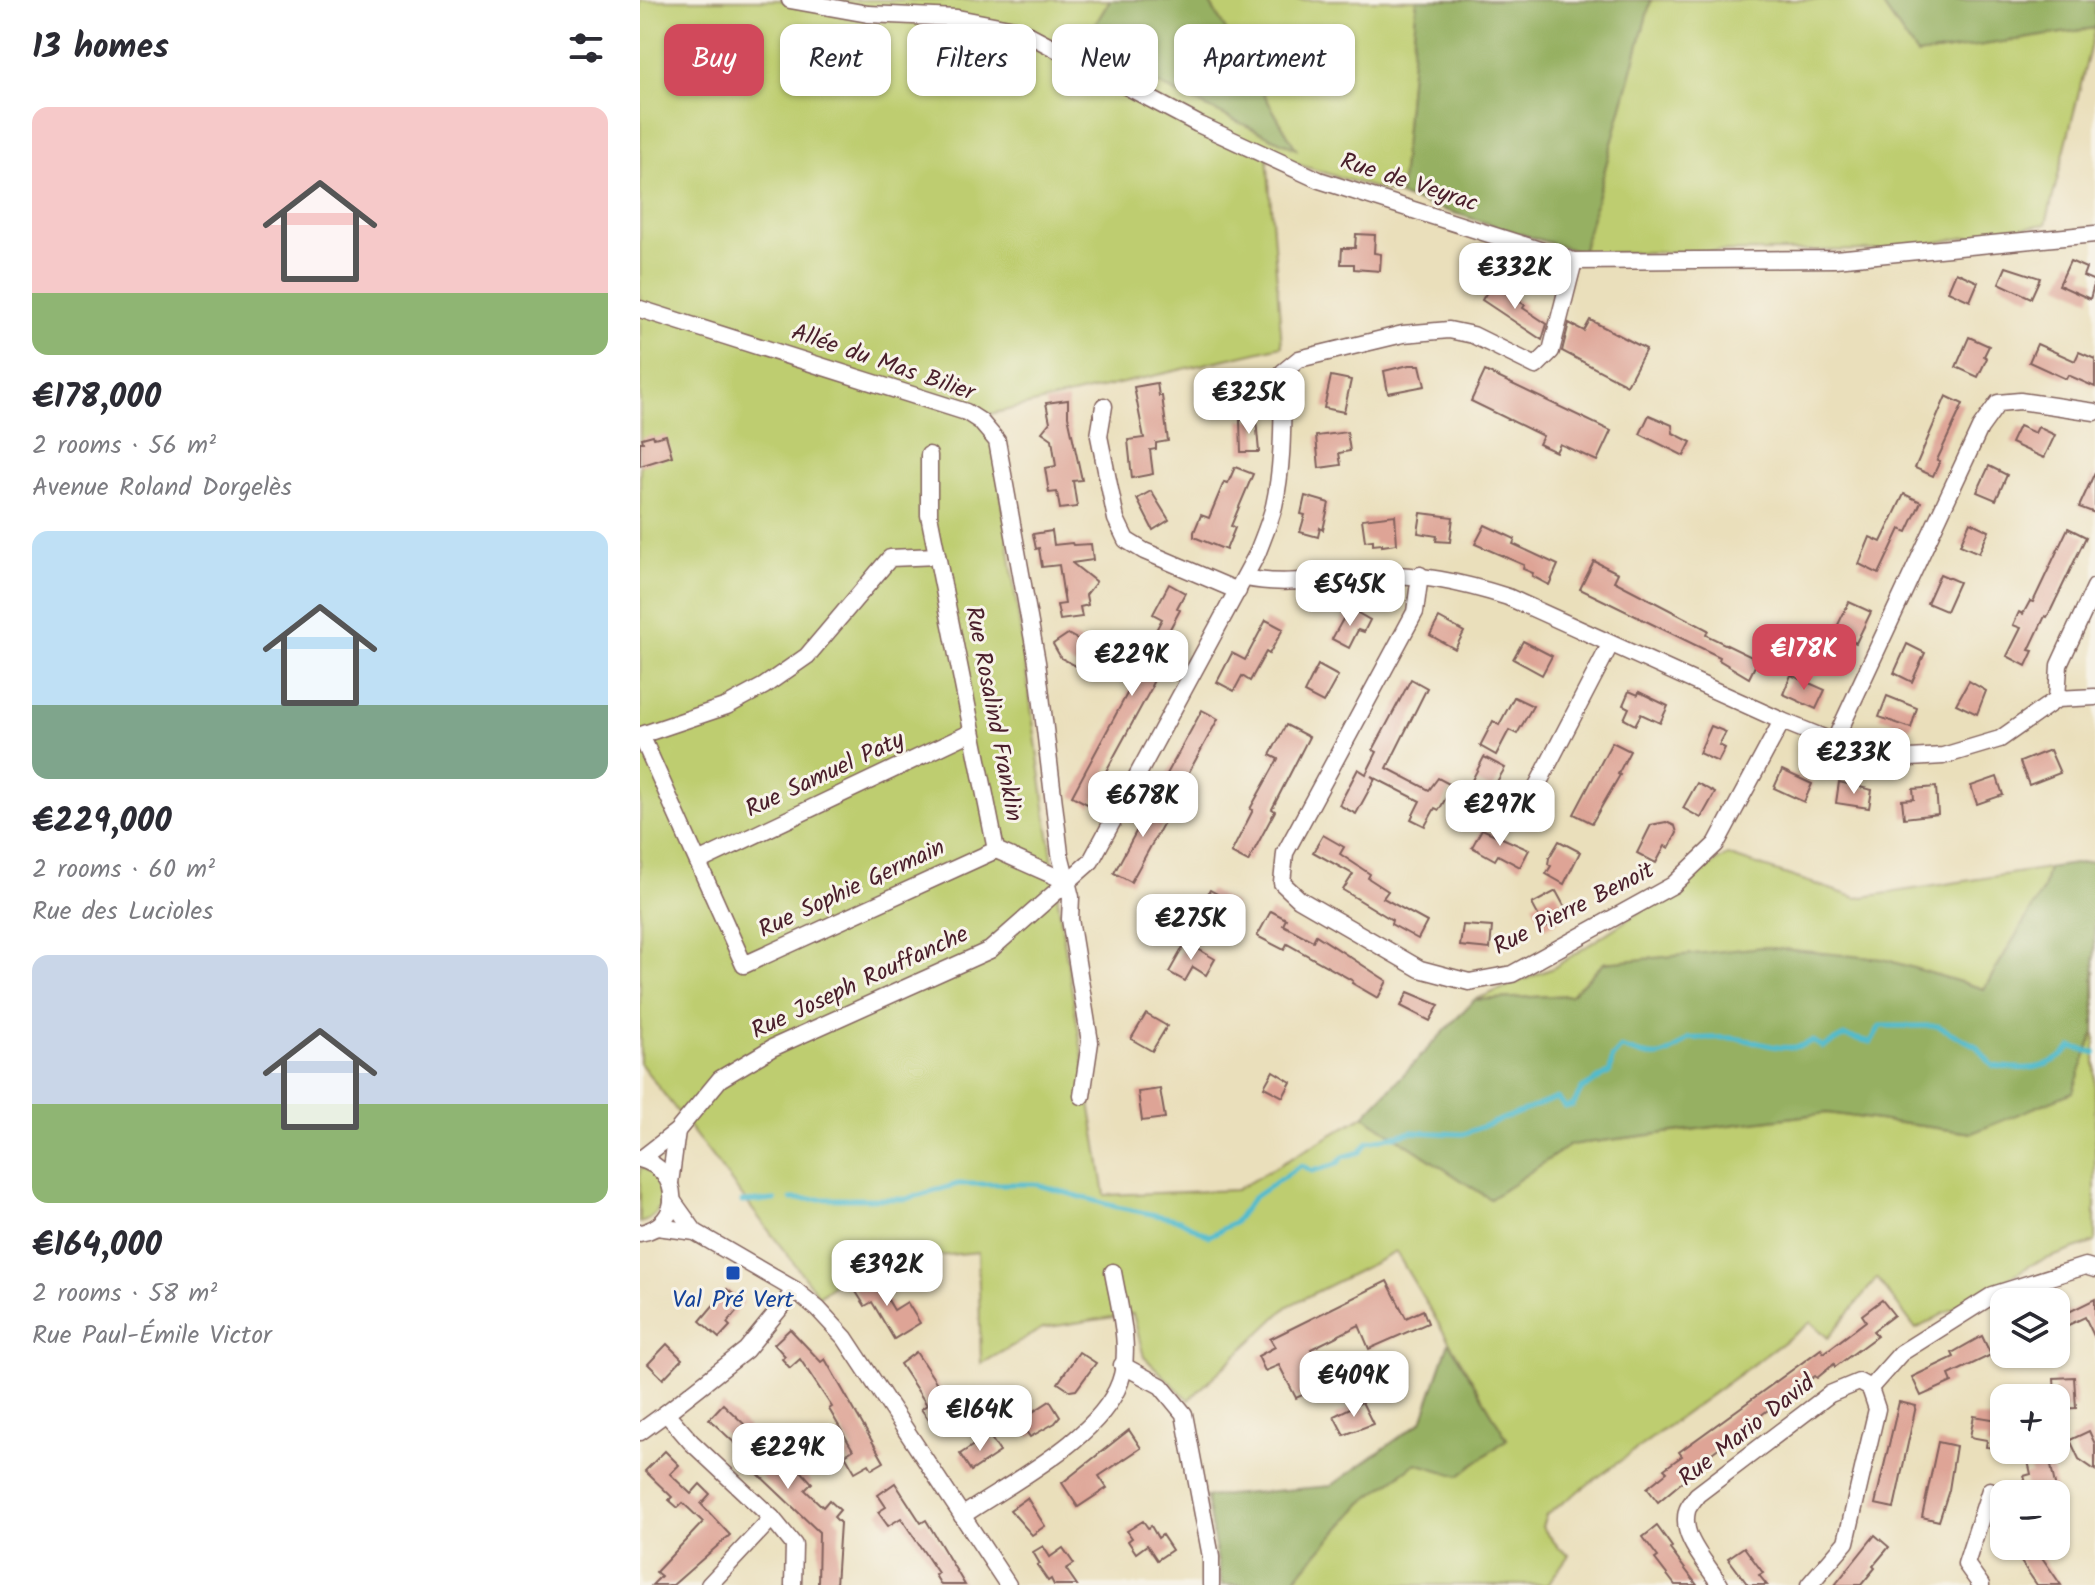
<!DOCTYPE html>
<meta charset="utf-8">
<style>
:root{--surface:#fff;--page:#f2f2f3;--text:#2b2b33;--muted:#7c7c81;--accent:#d1495b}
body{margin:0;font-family:Kalam,sans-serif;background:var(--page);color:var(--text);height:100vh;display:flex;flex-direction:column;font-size:30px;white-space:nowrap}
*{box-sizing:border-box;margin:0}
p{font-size:26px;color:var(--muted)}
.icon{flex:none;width:44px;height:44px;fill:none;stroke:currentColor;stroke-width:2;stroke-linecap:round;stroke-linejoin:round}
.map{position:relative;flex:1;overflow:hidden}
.side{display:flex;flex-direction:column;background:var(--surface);width:640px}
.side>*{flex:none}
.top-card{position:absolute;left:24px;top:24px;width:760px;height:72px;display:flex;gap:16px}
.buttons{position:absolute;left:1350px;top:1288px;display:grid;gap:16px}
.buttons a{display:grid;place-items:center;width:80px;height:80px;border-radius:16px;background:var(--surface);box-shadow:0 2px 6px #0004;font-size:40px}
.price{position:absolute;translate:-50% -68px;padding:0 18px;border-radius:16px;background:#fff;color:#222;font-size:26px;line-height:52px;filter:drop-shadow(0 2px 4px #0008)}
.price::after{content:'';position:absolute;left:50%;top:48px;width:24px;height:18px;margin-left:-12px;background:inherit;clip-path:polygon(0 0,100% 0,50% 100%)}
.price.on{background:var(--accent);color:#fff}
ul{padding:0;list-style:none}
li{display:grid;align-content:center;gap:16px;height:424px;padding:0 32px}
li span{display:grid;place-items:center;height:248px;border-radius:16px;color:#555}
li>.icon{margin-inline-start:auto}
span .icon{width:144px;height:144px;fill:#fffc;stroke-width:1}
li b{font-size:34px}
h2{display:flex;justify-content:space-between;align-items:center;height:96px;padding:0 32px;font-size:34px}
.pill{padding:0 28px;border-radius:16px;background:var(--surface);box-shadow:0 2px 6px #0004;font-size:28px;line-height:72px}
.pill.on{background:var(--accent);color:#fff}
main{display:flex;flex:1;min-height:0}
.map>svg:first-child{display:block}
.green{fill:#becd6f;stroke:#84764d;stroke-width:2}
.forest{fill:#96b062;stroke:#706846;stroke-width:2}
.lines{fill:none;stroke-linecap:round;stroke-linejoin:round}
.stream{stroke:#51bbcd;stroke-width:5}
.building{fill:#dea496}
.minor-casing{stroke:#82625d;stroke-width:19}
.minor{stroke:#fff;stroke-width:16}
.transit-dot{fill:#1a4fb4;stroke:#f7f3e8;stroke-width:3}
.labels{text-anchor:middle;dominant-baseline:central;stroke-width:6;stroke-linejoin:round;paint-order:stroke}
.street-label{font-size:24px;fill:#4a1f2b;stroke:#f7f3e8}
.transit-label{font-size:24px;fill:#164399;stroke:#f7f3e8}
</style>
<main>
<section class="side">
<h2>13 homes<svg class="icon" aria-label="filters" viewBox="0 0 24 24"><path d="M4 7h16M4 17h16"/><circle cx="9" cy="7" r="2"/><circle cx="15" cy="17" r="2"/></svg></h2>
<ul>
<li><span style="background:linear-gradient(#f6c9c9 75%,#8fb573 0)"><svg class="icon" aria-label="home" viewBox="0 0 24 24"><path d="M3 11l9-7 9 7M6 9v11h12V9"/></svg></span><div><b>€178,000</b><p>2 rooms · 56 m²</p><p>Avenue Roland Dorgelès</p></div></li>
<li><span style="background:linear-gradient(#bfe0f5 70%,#7fa58c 0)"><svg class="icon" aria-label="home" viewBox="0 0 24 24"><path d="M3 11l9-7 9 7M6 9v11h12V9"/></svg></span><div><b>€229,000</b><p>2 rooms · 60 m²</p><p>Rue des Lucioles</p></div></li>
<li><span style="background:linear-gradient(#c9d6e8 60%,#8fb573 0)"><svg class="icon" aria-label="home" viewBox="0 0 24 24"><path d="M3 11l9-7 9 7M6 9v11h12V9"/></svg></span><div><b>€164,000</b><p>2 rooms · 58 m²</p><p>Rue Paul-Émile Victor</p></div></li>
</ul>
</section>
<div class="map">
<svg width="1455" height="1585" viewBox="0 0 1455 1585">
<rect width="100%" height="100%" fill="#f7f3e8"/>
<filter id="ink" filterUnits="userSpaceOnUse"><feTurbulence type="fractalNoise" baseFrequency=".0125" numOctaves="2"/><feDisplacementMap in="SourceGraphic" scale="16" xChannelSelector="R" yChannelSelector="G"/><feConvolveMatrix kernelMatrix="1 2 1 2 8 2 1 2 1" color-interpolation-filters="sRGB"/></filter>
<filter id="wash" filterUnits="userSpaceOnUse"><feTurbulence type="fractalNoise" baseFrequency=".006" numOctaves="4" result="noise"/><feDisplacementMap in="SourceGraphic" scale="32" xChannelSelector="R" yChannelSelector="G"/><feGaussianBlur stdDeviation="1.8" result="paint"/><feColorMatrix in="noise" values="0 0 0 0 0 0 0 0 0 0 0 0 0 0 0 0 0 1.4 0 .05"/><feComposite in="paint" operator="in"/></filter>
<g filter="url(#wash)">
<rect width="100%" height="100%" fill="#eadfbb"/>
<!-- green -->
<g class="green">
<path d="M0 0H470L441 48 655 147 568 0H777L760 196 627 155 642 346 350 414 423 935 465 1195 596 1190 724 1116 850 1199 930 1145 1187 1113 1332 1133 1454 1032 1455 970V1242L1395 1263 1276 1329 1237 1278 1188 1338 1171 1322 906 1515 902 1527 919 1548 929 1555 907 1585H649L722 1503 776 1463 819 1476 867 1439 756 1252 648 1306 549 1400 504 1357 493 1314 403 1328 341 1364 338 1252 218 1264 179 1296 0 1063Z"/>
<path d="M1011 0H1239L1277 55 1455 28 1406 224 1251 250 942 253Z"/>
<path d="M1087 855 1217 898 1408 868 1403 890 1344 989 1243 959 965 962 931 995 834 1000 913 968Z"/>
<path d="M0 1167C30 1175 29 1215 0 1223Z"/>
</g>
<!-- forest -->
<g class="forest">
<path d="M470 0H568L656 149 441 48Z"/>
<path d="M777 0H1011L942 253 760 196Z"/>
<path d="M1239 0H1455V28L1277 55Z"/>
<path d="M1455 861 1454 1032 1433 1092 1332 1133 1187 1113 930 1145 850 1199 724 1116 834 1000 931 995 964 963 1123 947 1243 959 1344 989 1403 890 1408 868Z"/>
<path d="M809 1342 867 1439 819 1476 776 1463 722 1503 649 1585H582L566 1497 691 1486 782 1421Z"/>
</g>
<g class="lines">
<!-- stream -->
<g class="stream">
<path d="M151 1199H266L318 1184H395L477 1207 540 1220 569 1236 594 1223 613 1198 661 1165 672 1171 697 1164 703 1157 720 1152 728 1142 772 1132 823 1134 917 1098 925 1107 933 1105 942 1089 970 1072 972 1058 981 1048C1014 1059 1023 1062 1049 1038 1066 1039 1084 1036 1100 1039 1126 1043 1146 1055 1172 1041L1183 1047 1204 1036 1231 1042 1240 1026H1298L1336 1046 1353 1066C1387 1070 1407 1072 1432 1047L1455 1053"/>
<path d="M102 1202 135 1200"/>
</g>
</g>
<g id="blocks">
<!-- building -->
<g class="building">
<path d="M716 234 735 235 734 253 741 254 740 271 714 269V264H701L702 248H715Z"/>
<path d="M1430 261 1446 268 1443 276 1455 281 1450 299 1419 285Z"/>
<path d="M1366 267 1400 278 1391 298 1359 283Z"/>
<path d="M1316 272 1338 282 1330 301 1308 291Z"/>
<path d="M852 284 885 305 883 308 907 324 902 340 842 300Z"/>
<path d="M950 320 1006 349 987 385 922 351 929 323 944 331Z"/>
<path d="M1329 337 1349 346 1344 356 1347 358 1338 377 1316 367Z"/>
<path d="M1397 344 1435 361 1439 352 1455 359V387L1428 375 1426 379 1389 362Z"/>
<path d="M769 365H780L785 386 748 393 744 371Z"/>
<path d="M607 371 609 404 594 405 592 390 581 392V386L573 387 572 375Z"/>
<path d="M845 371 971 431 957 461 920 444 916 452 899 444 903 436 831 401Z"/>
<path d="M691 376 711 380 704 412 684 408Z"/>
<path d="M517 383 519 396H522L528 441 516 443V449L510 450 513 474 492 478 488 440 504 438 494 387Z"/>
<path d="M1306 396 1323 404 1297 460 1300 461 1293 476 1275 468Z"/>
<path d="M428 400V416L442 480 433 481 437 507 420 509 417 492 409 493 405 468 416 466 412 439 402 432 410 422 406 403Z"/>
<path d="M1009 415 1032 425 1033 433 1051 442 1044 456 1000 434Z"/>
<path d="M616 419 619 452H601L600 420Z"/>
<path d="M1379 426 1395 433 1398 427 1415 435 1404 458 1371 443Z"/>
<path d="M707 432 710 451 699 453 701 465 679 468 676 436Z"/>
<path d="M13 435 14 438 26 435 32 456 0 466V442H3L2 438Z"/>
<path d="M1349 466 1367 475 1356 500 1337 492Z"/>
<path d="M595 467 613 474 591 526 595 528 586 550 554 537V532L561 515 569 518 584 482 588 483Z"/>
<path d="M1455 472V513L1439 507Z"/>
<path d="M511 491 529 520 513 530 497 499Z"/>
<path d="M1264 494 1281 502 1267 532 1260 529 1239 574 1219 564 1230 537 1241 542Z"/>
<path d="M665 496 689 503 683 530 680 528 678 537 660 532 665 515 661 514Z"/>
<path d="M781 513 813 517 810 542 796 541 797 536 778 533Z"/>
<path d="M755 515 757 544 742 546V544L733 545V540L725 541 722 519Z"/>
<path d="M1330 522 1349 531 1339 553 1320 545Z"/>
<path d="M845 525 875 539 873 544 918 565 909 585 892 576 893 573 883 569 884 565 835 544Z"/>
<path d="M1428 528 1446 537 1411 610 1407 617 1405 616 1389 650 1393 651 1386 666 1367 656 1381 628 1373 625 1379 612 1383 614 1390 601 1393 602Z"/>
<path d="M412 531 414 545 432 543 433 545 451 544 453 560 432 563 456 582 446 595 448 605 440 607 442 617 420 620 417 605 425 604 419 565 402 567 399 548 396 549 393 534Z"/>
<path d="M954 561 978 573 974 581 1068 630 1066 635 1118 660 1109 678 1079 660 1080 657 940 589Z"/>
<path d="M1300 574 1319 582 1306 611 1287 603Z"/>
<path d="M529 584 545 593 537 608 540 610 524 640 530 642 525 650 528 652 511 686 512 687 459 784 461 785 451 806 432 796 503 664 499 662 522 619 513 614Z"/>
<path d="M1209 602 1231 612 1216 643 1194 633Z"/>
<path d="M709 608 730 620 724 632 718 630 709 648 692 639Z"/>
<path d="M799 618 824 632 815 649 790 635Z"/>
<path d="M626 620 643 629 629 654 626 652 610 681 602 676 594 691 577 682 592 653 605 660Z"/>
<path d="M428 634 458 651 447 672 421 658 413 644Z"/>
<path d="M883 641 912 656 902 675 873 659Z"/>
<path d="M1267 644 1285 653 1272 682 1254 673Z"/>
<path d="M678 665 698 676 683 703 664 693Z"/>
<path d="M1151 675 1185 690 1176 709 1143 694Z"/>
<path d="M771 679 787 688 747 768 789 790 798 778 813 786 799 810 795 808 785 826 771 819 780 801 731 776 735 779 716 814 699 805 718 769 726 774 737 752 733 750Z"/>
<path d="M1329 681 1346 691 1337 714 1316 704Z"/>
<path d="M989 691 998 695 999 692 1028 706 1020 723 1001 714 995 725 984 719 989 708 983 705Z"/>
<path d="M1247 696 1277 708 1271 728 1239 717Z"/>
<path d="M874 697 893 706 877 734 869 730 856 755 840 746 853 721 859 725Z"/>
<path d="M562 710 578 719 543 783 527 774Z"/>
<path d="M646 725 669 737 632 809 635 811 608 862 591 853 613 810 610 809 638 759 630 755Z"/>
<path d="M1071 726 1086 732 1079 745 1085 748 1078 762 1059 753Z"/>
<path d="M972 742 990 751 978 774 980 775 952 823 934 814Z"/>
<path d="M1410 750 1420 773 1389 785 1380 762Z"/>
<path d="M844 757 865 768 852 790 832 780Z"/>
<path d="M1142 770 1172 784 1164 802 1134 788Z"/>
<path d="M1357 777 1363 795 1337 804 1331 786Z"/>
<path d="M1199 782 1232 790 1229 808 1196 803Z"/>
<path d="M1057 783 1075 793 1061 818 1043 808Z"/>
<path d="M1296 787 1298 814 1264 818 1262 800 1274 799 1273 789Z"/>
<path d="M515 796 533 806 491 882 474 873Z"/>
<path d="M1026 822 1035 826 1037 833 1029 848 1025 846 1016 863 997 853 1011 825Z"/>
<path d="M842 829 889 850 880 867 858 855 855 860 832 847Z"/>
<path d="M683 835 704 847 700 854 730 874 728 878 748 891 743 898 787 922 778 939 751 924 752 920 703 890 713 874 673 852Z"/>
<path d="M919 841 940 852 924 884 906 874 911 866 908 864 909 858Z"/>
<path d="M570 890 595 904 585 923 559 908Z"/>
<path d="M916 891 929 915 905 928 892 904Z"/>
<path d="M631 911 646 919 643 925 673 941 676 935 747 981 738 998 712 983 713 981 647 944 644 950 617 936Z"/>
<path d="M823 925 852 927 850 949 820 946Z"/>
<path d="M546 942 575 959 566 975 553 967 545 981 529 972Z"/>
<path d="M768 992 799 1005 790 1021 761 1006Z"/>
<path d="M506 1014 527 1026 512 1051 491 1039Z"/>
<path d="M633 1071 651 1082 643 1097 624 1087Z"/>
<path d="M520 1089 525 1118 502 1121 498 1092Z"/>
<path d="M233 1275 254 1310 267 1302 280 1323 254 1339 232 1302 225 1306 213 1287Z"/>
<path d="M747 1281 766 1318 783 1310 788 1323 729 1349 719 1325 671 1349 685 1375 664 1386 667 1393 656 1398 639 1365 625 1371 618 1356 635 1347 630 1339Z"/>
<path d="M87 1289 104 1303 87 1323 90 1326 79 1338 60 1321Z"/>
<path d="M1416 1289 1427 1313 1455 1299V1338L1445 1317 1416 1331Z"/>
<path d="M1242 1300 1254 1315 1233 1331 1237 1336 1195 1367 1194 1364 1177 1378 1175 1376 1137 1403 1051 1469 1054 1472 1018 1502 1007 1488 1027 1472 1024 1469 1042 1456 1039 1452 1181 1349 1184 1353 1226 1321 1222 1315Z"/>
<path d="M150 1329 181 1362 185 1359 244 1462 232 1469 229 1464 215 1472 205 1455 213 1450 189 1409 192 1407 160 1359 150 1368 142 1359 145 1356 134 1344Z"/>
<path d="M1342 1336 1351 1355 1309 1375 1312 1382 1281 1396 1272 1377 1314 1357 1312 1353Z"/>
<path d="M27 1344 42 1359 23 1379 8 1364Z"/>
<path d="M276 1352 304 1394 307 1391 318 1407 292 1424 281 1409 287 1405 260 1364Z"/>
<path d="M439 1352 456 1363 436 1390 430 1391 418 1383Z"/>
<path d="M1434 1377 1436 1408 1416 1409 1414 1378Z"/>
<path d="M410 1401 420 1417 415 1423 390 1437 379 1421Z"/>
<path d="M722 1402 733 1424 704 1435 694 1416Z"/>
<path d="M1259 1402 1276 1406 1254 1508 1235 1504Z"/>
<path d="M83 1404 127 1446 119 1454 140 1474 152 1461 172 1483 165 1490 183 1507 189 1500 200 1510 194 1517 200 1523 196 1585H178L179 1532 96 1453 100 1448 69 1419Z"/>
<path d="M1334 1416 1364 1421V1442L1361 1449 1346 1447 1347 1440 1330 1437Z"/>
<path d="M489 1430 501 1448 459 1476 467 1488 438 1507 422 1483Z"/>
<path d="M1449 1431 1455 1444V1470L1439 1459 1430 1440Z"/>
<path d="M349 1435 360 1452 331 1471 320 1454Z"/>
<path d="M1298 1442 1316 1446 1309 1490 1299 1521 1282 1517Z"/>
<path d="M25 1451 39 1465 30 1474 51 1494 60 1484 70 1494 61 1504 90 1535 33 1585H12L21 1576 16 1572 63 1522 43 1503 38 1508 29 1500 32 1497 5 1471Z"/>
<path d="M1408 1452 1417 1494H1396L1394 1489 1388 1490 1384 1476 1391 1474 1387 1457Z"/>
<path d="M255 1483 281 1523 286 1520 325 1585H301L295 1575 298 1573 261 1518 248 1526 238 1512 246 1507 238 1495Z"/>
<path d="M387 1498 405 1526 392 1535 370 1510Z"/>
<path d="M503 1521 508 1528 511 1526 518 1538 522 1535 532 1550 517 1560 507 1545 496 1553 488 1541 492 1538 487 1531Z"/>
<path d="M1017 1526 1032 1547 1030 1549 1057 1585H1035L1015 1559 1018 1557 1003 1537Z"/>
<path d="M1235 1535 1249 1547 1233 1566 1235 1568 1221 1585H1195Z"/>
<path d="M403 1546 410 1557 423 1548 434 1564 426 1569 437 1585H414L411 1579 408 1581 397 1565 400 1564 393 1552Z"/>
<path d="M1370 1546H1394L1421 1585H1397Z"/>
<path d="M1104 1547 1123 1573 1119 1575 1127 1585H1108L1088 1558Z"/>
</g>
</g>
</g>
<g filter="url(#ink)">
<use href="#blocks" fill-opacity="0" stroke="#82625d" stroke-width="2"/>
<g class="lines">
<!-- minor casing -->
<g class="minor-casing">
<g id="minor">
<path d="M150 0 228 14 317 18 380 30 558 124 679 180 934 261 1195 259 1455 234"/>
<path d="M0 309 326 412 340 421 357 441 397 662 420 854 431 897 430 919 450 1042 442 1096"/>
<path d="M464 406 459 436 476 519 486 540 504 551 598 591"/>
<path d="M289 455V515L356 850 428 882"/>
<path d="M297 556 250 558 167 656 124 686 87 706 1 735 104 965 356 850"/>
<path d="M780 575 775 612 645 853 642 883 659 899 780 969 829 982 872 974 1033 885 1076 844 1142 721"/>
<path d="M606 578C647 587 687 577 728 575 778 573 821 582 868 597L1142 721 1194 742 1254 759 1303 756 1360 739 1417 699 1455 697"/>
<path d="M1417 699 1419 665 1455 587"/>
<path d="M1194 742 1340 428 1358 403 1380 401 1455 412"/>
<path d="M886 807 970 645"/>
<path d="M58 862 332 732"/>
<path d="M0 1159C42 1170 44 1225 0 1233"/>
<path d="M1 1159 37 1131 80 1079 132 1048 350 950 451 861 617 554C623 538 630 522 634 506 644 462 642 416 643 372L659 359 763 334 809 330 833 335 896 366 911 351 934 261"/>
<path d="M30 1183 37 1131"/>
<path d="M32 1200 55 1232"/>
<path d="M17 1227 55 1232 155 1290 178 1309 205 1338 368 1585"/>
<path d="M482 1365 521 1386 544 1414 571 1557V1585"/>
<path d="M1230 1388 1261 1353 1353 1295 1445 1266 1455 1269"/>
<path d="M0 1432 26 1413"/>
<path d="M322 1516C370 1483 460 1438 480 1382 492 1349 479 1306 473 1272"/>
<path d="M69 1585 132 1518"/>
<path d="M153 1585 154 1545 132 1518 51 1442 26 1413 106 1350 155 1290"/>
<path d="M1080 1585C1068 1564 1040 1538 1047 1511 1048 1506 1054 1500 1057 1495L1190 1394 1219 1382 1230 1388"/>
<path d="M1169 1585 1206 1542 1237 1409 1230 1388"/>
<path d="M1341 1585 1326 1564 1350 1490"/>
</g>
</g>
<!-- minor -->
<use href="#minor" class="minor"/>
</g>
</g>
<!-- markers -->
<rect class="transit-dot" x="85" y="1265" width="16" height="16" rx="4"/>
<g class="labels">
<!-- street labels -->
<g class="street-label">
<text transform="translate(769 183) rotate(18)">Rue de Veyrac</text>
<text transform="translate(243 363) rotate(19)">Allée du Mas Bilier</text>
<text transform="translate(353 714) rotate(79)">Rue Rosalind Franklin</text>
<text transform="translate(185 775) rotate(-25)">Rue Samuel Paty</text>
<text transform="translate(212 889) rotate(-25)">Rue Sophie Germain</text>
<text transform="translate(934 909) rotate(-27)">Rue Pierre Benoit</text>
<text transform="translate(220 983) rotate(-25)">Rue Joseph Rouffanche</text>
<text transform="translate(1107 1431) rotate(-38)">Rue Mario David</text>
</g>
<!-- transit labels -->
<g class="transit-label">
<text x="93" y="1300">Val Pré Vert</text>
</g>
</g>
</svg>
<div class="buttons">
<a><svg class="icon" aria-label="layers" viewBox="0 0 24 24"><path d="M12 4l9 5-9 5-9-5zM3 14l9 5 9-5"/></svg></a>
<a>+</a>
<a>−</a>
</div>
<b class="price" style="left:875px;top:311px">€332K</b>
<b class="price" style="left:609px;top:436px">€325K</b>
<b class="price" style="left:710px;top:628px">€545K</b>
<b class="price on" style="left:1164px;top:692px">€178K</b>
<b class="price" style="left:492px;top:698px">€229K</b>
<b class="price" style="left:1214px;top:796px">€233K</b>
<b class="price" style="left:503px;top:839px">€678K</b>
<b class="price" style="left:860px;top:848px">€297K</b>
<b class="price" style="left:551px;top:962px">€275K</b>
<b class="price" style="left:247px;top:1308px">€392K</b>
<b class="price" style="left:714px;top:1419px">€409K</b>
<b class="price" style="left:340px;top:1453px">€164K</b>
<b class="price" style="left:148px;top:1491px">€229K</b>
<div class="top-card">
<a class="pill on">Buy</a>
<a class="pill">Rent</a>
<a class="pill">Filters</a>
<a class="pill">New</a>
<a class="pill">Apartment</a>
</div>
</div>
</main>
